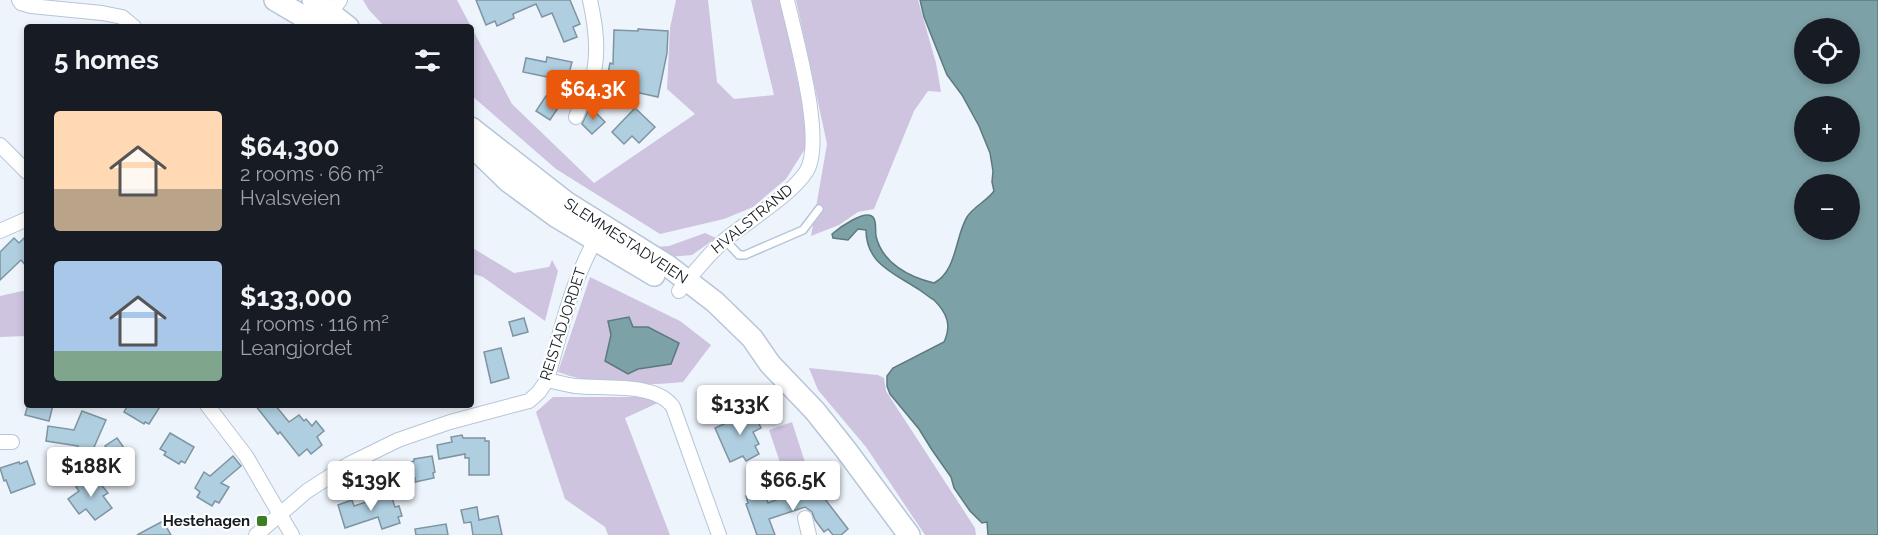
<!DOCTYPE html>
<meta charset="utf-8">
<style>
:root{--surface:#171b24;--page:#242831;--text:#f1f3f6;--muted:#9ea1a6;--accent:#ea580c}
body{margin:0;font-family:Raleway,sans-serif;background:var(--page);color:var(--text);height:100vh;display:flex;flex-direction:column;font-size:22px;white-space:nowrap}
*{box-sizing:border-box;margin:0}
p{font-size:20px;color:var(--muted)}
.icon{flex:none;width:33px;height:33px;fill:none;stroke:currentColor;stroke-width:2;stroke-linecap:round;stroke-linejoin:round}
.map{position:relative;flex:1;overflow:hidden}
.panel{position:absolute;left:24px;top:24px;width:450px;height:384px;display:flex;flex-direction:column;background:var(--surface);border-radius:6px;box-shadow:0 3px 9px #0003}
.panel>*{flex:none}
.tools{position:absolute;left:1794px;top:18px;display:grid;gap:12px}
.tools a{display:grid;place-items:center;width:66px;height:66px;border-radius:50%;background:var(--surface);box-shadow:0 3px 9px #0003;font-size:30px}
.price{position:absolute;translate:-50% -51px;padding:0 14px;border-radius:6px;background:#fff;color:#222;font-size:20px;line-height:39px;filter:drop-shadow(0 2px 3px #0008)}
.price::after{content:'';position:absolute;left:50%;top:36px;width:18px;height:14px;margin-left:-9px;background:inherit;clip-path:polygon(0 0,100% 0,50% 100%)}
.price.current{background:var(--accent);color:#fff}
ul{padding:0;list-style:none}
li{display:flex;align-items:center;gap:18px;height:150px;padding:0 30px}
li span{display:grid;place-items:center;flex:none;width:168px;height:120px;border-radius:6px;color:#555}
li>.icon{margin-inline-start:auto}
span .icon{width:72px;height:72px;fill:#fffc;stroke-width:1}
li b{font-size:26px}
h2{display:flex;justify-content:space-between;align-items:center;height:72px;padding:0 30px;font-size:26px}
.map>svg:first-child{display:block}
.green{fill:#cec4e0}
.water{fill:#7ca1a7;stroke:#5d797f;stroke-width:1.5;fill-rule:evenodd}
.building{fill:#afcedf;stroke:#7e94a0;stroke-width:1.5}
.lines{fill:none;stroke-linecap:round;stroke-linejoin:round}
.lane-casing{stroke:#b6c5d8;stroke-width:10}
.street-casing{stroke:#b6c5d8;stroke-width:16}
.primary-casing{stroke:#b6c5d8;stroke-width:24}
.lane{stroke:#fff;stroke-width:7}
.street{stroke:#fff;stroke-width:14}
.primary{stroke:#fff;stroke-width:21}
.poi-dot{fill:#3b7f22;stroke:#fff;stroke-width:2}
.labels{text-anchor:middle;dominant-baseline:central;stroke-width:4.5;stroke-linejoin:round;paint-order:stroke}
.street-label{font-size:15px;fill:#151b21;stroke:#fff}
.poi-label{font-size:15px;font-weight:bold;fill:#151b21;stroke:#fff;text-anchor:end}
</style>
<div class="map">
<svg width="1878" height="535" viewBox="0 0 1878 535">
<rect width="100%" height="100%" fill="#eef4fc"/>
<!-- green -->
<g class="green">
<path d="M363 0H457L512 104 594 183 695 114 667 89 670 28 676 0H708L717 82 734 99 774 95 751 0H781L805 117V149L786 179 753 207 724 219 660 234 556 169 471 95V27H385L369 10Z"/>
<path d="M796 0H918L936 63 941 92 928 91 914 111 874 209 858 212 839 225 811 236 827 144Z"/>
<path d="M705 233 716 238 692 255 669 257 655 247 669 246Z"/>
<path d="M471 247 514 273 549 267 552 260 558 271 545 321 483 277 471 273Z"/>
<path d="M590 277 680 321 711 345 683 382C643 386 596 386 558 372Z"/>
<path d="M27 290V336L0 337V296Z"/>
<path d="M809 368 878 375 884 378 886 391 975 528 976 535H925L866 447 818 390Z"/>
<path d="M553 397H643L660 402 625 418 670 535H608L605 527 565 499 536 412Z"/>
<path d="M792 422 812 484 790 492 769 430Z"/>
</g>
<!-- water -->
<g class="water">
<path d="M920 0H1878V535H988L987 522 982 523 970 511 954 488 951 477 932 450 919 429 890 394 887 386V376L893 368 944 342C952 325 947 313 934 300 927 296 922 291 915 287 891 272 866 262 866 230L858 229 848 240 833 238 832 234C839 228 865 209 873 217 877 222 875 230 876 236 882 263 909 277 934 283 957 271 955 237 967 217 973 207 987 201 994 191L992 182 993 171 990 153 979 126 962 95 947 75 924 17ZM1804 28H1850V74H1804ZM1804 106H1850V152H1804ZM1804 184H1850V230H1804Z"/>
<path d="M629 317 633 327H648L679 343 671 364 638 369 628 374 605 361 611 335 608 321Z"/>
</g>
<!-- building -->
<g class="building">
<path d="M476 0H570L580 24 573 27 577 37 564 42 552 13 542 17 536 4 513 14 514 18 497 26 495 21 486 25Z"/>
<path d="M638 29 668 31 667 53 658 97 631 91 638 84 607 78 610 63 613 64 614 30 638 31Z"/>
<path d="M547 57 572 62 568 77 557 75V79L523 72 526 58 546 62Z"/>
<path d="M546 96 560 105 550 120 536 111Z"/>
<path d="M590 107 605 122 592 134 582 124Z"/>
<path d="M635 108 655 127 639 143 632 136 624 144 612 132Z"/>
<path d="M27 235V267L21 260 0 280V252L14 238 19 243Z"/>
<path d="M524 318 528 332 513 336 509 322Z"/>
<path d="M501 348 509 378 491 383 484 352Z"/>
<path d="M28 405H53L49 421 25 415Z"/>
<path d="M128 405H161L149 424 145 422 144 424 124 412Z"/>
<path d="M255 405H275L289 422 299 415 304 421 306 419 312 426 316 421 324 431 317 437 322 445 311 454 307 449 299 456 280 432 278 434Z"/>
<path d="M751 406 761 428 753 432 759 444 755 446 759 454 746 461 743 456 730 462 715 428 739 417 737 412Z"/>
<path d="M82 411 106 420 91 454 75 467 66 456 78 446 46 441 48 426 74 430Z"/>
<path d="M170 433 194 447 185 463 181 461 179 464 164 455 166 452 160 449Z"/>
<path d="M462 435 463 438H485V441H489V475H469V458H465V454L439 459 437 445 452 442 451 437Z"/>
<path d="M117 438 127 452 115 460 105 446Z"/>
<path d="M233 456 241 466 221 483 229 487 219 503 215 501 212 506 197 497 200 492 195 488 204 472 210 476Z"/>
<path d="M432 456 435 472 433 473 434 478 415 482V478L393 485 388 471 414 461V459Z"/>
<path d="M27 461 35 484 11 493 6 480 4 481 0 468 19 462 20 464Z"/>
<path d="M91 476 94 480 96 478 108 493 103 496 112 508 95 520 86 509 79 514 68 499 79 491 76 487Z"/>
<path d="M764 490 768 503 786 496 790 506 809 491 811 495 818 490 848 529 841 535H833L828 529 824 532 815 520 812 512 805 507 769 519 775 535H757L746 504 748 503 746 496Z"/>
<path d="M390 492 395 507 399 506 402 516 398 517 400 523 382 529 378 517 345 528 338 505 352 500 354 506 366 502 371 505 370 501 376 499 375 497Z"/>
<path d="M477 507 479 520 498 516 502 535H473L471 522 464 523 461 510Z"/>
<path d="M163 521 171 535H137Z"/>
<path d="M446 524 448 535H416L415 529Z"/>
</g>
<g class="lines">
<!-- lane casing -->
<g class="lane-casing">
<path id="lane" d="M725 240 739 255H745L803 230 819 209"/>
</g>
<!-- street casing -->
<g class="street-casing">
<g id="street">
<path d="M19 0 21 3 31 6 102 13 122 17 134 27"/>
<path d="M326 20 340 0"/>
<path d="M576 117C582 102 591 87 594 72 599 48 595 23 590 0"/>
<path d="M0 145 27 172"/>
<path d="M0 231 27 219"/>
<path d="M679 291C694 273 707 255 725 240 748 221 791 195 806 172 826 142 795 36 787 0"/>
<path d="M547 380C557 382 566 385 575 386 603 389 656 382 673 407L719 535"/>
<path d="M207 405 246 456 292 535"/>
<path d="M0 442H12"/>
<path d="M805 518 809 535"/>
<path d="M256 535 307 491 349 464 398 440 450 422 529 401 539 392 547 380C561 331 572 278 599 234"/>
</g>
</g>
<!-- primary casing -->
<g class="primary-casing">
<g id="primary">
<path d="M275 0 321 27"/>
<path d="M313 0 348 27"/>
<path d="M471 128 567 203 668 266 715 302 752 338 770 364 815 411 846 450 909 535"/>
<path d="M471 145 508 181 557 217 654 275"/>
</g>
</g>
<!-- lane -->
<use href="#lane" class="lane"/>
<!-- street -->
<use href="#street" class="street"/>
<!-- primary -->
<use href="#primary" class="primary"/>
</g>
<!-- markers -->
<rect class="poi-dot" x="256" y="515" width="12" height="12" rx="3"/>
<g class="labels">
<!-- street labels -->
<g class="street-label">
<text transform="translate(752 219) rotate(-39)">HVALSTRAND</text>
<text transform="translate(626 241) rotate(33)">SLEMMESTADVEIEN</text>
<text transform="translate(563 324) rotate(-72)">REISTADJORDET</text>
</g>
<!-- poi labels -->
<g class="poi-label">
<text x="250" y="521">Hestehagen</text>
</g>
</g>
</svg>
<div class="tools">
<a><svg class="icon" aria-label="locate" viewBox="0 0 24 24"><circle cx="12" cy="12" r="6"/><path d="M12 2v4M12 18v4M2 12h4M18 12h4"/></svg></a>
<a>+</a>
<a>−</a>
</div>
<b class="price current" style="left:593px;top:121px">$64.3K</b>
<b class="price" style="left:740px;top:436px">$133K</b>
<b class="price" style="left:91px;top:498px">$188K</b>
<b class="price" style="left:371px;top:512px">$139K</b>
<b class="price" style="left:793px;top:512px">$66.5K</b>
<section class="panel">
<h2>5 homes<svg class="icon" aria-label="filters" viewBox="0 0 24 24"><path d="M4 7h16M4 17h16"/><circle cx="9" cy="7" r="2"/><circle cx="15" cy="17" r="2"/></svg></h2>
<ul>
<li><span style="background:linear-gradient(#ffd9b3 65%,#b9a48a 0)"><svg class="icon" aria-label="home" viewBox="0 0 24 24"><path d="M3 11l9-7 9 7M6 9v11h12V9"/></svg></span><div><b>$64,300</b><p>2 rooms · 66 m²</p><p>Hvalsveien</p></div></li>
<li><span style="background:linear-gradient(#a9c7e8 75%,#7fa58c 0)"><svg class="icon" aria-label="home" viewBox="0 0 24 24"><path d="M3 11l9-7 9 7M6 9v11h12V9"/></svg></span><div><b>$133,000</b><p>4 rooms · 116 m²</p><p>Leangjordet</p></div></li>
</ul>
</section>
</div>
